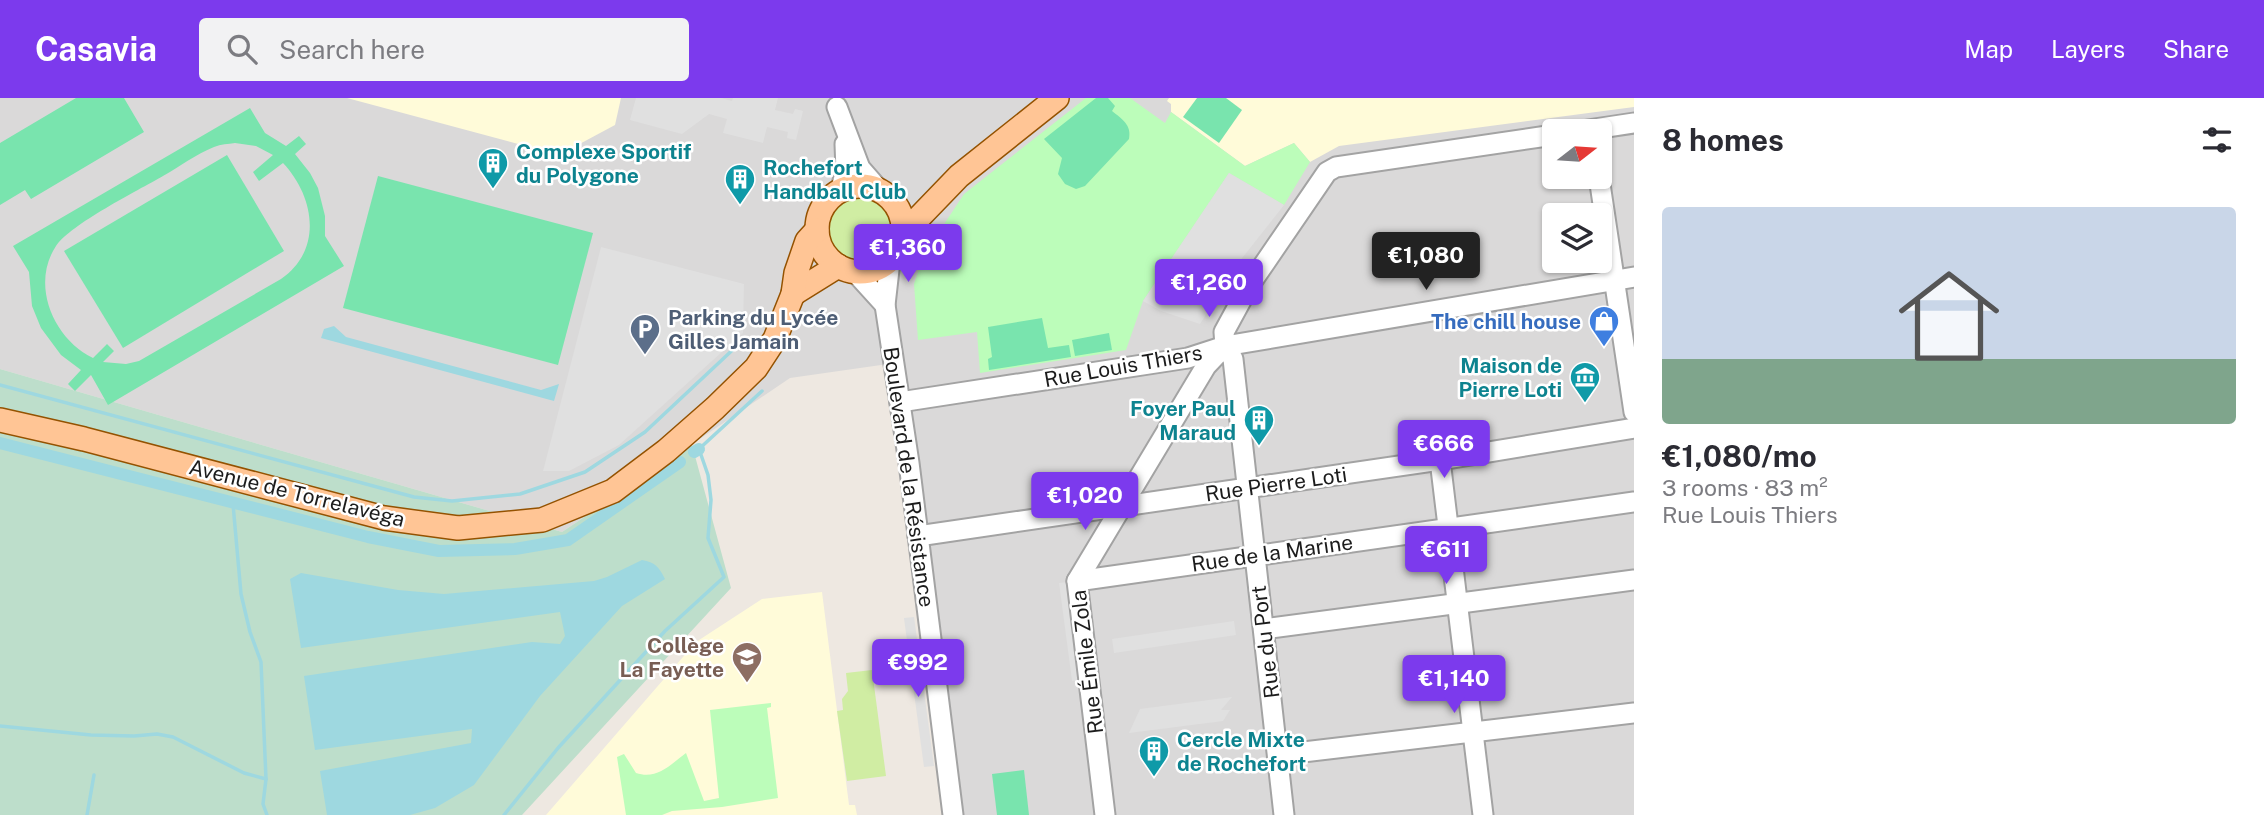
<!DOCTYPE html>
<meta charset="utf-8">
<style>
:root{--surface:#fff;--page:#f2f2f3;--text:#2b2b33;--muted:#7c7c81;--line:#e1e1e2;--accent:#7c3aed}
body{margin:0;font-family:"Public Sans",sans-serif;background:var(--page);color:var(--text);height:100vh;display:flex;flex-direction:column;font-size:26px;white-space:nowrap}
*{box-sizing:border-box;margin:0}
p{font-size:23px;color:var(--muted)}
.icon{flex:none;width:38px;height:38px;fill:none;stroke:currentColor;stroke-width:2;stroke-linecap:round;stroke-linejoin:round}
.map{position:relative;flex:1;overflow:hidden}
.panel{display:flex;flex-direction:column;background:var(--surface);width:630px}
.panel>*{flex:none}
.needle{width:46px;rotate:73deg}
.controls{position:absolute;left:1542px;top:21px;display:grid;gap:14px}
.controls a{display:grid;place-items:center;width:70px;height:70px;border-radius:7px;background:var(--surface);box-shadow:0 2px 5px #0004;font-size:35px}
.price{position:absolute;translate:-50% -60px;padding:0 16px;border-radius:7px;background:var(--accent);color:#fff;font-size:23px;line-height:46px;filter:drop-shadow(0 2px 4px #0008)}
.price::after{content:'';position:absolute;left:50%;top:42px;width:21px;height:16px;margin-left:-10px;background:inherit;clip-path:polygon(0 0,100% 0,50% 100%)}
.price.selected{background:#222;color:#fff}
ul{padding:0;list-style:none}
li{display:grid;align-content:center;gap:14px;height:371px;padding:0 28px}
li+li{border-top:2px solid var(--line)}
li span{display:grid;place-items:center;height:217px;border-radius:7px;color:#555}
li>.icon{margin-inline-start:auto}
span .icon{width:126px;height:126px;fill:#fffc;stroke-width:1}
li b{font-size:30px}
h2{display:flex;justify-content:space-between;align-items:center;height:84px;padding:0 28px;font-size:30px}
header{display:flex;align-items:center;gap:42px;box-sizing:border-box;height:98px;padding:0 35px;background:var(--accent);color:#fff}
header strong{font-size:33px}
nav{display:flex;gap:38px;margin-inline-start:auto;font-size:24px}
.search{width:490px;height:63px;background:var(--page);display:flex;align-items:center;gap:18px;box-sizing:border-box;padding:0 24px;border-radius:7px;color:var(--muted);font-size:26px}
main{display:flex;flex:1;min-height:0}
.map>svg:first-child{display:block}
.residential{fill:#dad9d9;fill-rule:evenodd}
.education{fill:#fffbd9}
.grass{fill:#d0eda3}
.wetland{fill:#bddecb}
.park{fill:#bcfdba}
.pitch{fill:#79e4ae;fill-rule:evenodd}
.parking{fill:#e0e0e0}
.water{fill:#9ed8e0}
.lines{fill:none;stroke-linecap:round;stroke-linejoin:round}
.stream{stroke:#9ed8e0;stroke-width:3.5}
.canal{stroke:#9ed8e0;stroke-width:12}
.minor-casing{stroke:#a3a3a3;stroke-width:23}
.major-casing{stroke:#945200;stroke-width:26}
.minor{stroke:#fff;stroke-width:19}
.major{stroke:#ffc595;stroke-width:23}
.labels{text-anchor:middle;dominant-baseline:central;stroke-width:5;stroke-linejoin:round;paint-order:stroke}
.culture-label{font-size:21px;font-weight:bold;fill:#0d838f;stroke:#fff;text-anchor:start}
.service-label{font-size:21px;font-weight:bold;fill:#4e5e75;stroke:#fff;text-anchor:start}
.shop-label{font-size:21px;font-weight:bold;fill:#366cbe;stroke:#fff;text-anchor:end}
.street-label{font-size:21px;fill:#1c1c1c;stroke:#fff}
.education-label{font-size:21px;font-weight:bold;fill:#785e54;stroke:#fff;text-anchor:end}
</style>
<header>
<strong>Casavia</strong>
<div class="search"><svg class="icon" aria-label="search" viewBox="0 0 24 24"><circle cx="10" cy="10" r="6"/><path d="M15 15l6 6"/></svg>Search here</div>
<nav><a>Map</a><a>Layers</a><a>Share</a></nav>
</header>
<main>
<div class="map">
<svg width="1634" height="717" viewBox="0 0 1634 717">
<rect width="100%" height="100%" fill="#eee8e1"/>
<!-- residential -->
<path class="residential" d="M0 0H1634V717H953L895 265 790 280 562 434 0 271ZM1554 33H1600V79H1554ZM1554 117H1600V163H1554Z"/>
<!-- education -->
<g class="education">
<path d="M347 0H621L615 27 559 57Z"/>
<path d="M1169 0H1634V9L1339 48 1310 64 1294 45 1245 68 1171 14V6L1167 3Z"/>
<path d="M822 494 849 707H855L857 717H546L696 544 762 501Z"/>
</g>
<!-- grass -->
<g class="grass">
<circle cx="860" cy="133" r="37"/>
<path d="M872 572 886 678 847 683 837 613 843 612 842 601 848 593 846 575Z"/>
</g>
<!-- wetland -->
<path class="wetland" d="M0 271 562 434 692 347 731 490 522 717H0Z"/>
<!-- park -->
<g class="park">
<path d="M1086 0H1130L1165 25 1171 14 1245 68 1294 45 1310 64 1284 107 1229 75 1143 203 1126 252 980 275 977 234 918 242 914 186 923 158 964 96Z"/>
<path d="M771 605V609L767 610 778 700 722 709 672 713 662 717H626L617 659 624 656 636 675C657 682 670 667 686 655L704 703 719 700 710 612Z"/>
</g>
<!-- pitch -->
<g class="pitch">
<path d="M76 0H124L144 34 31 101 25 92 0 107V45Z"/>
<path d="M1096 0H1108L1115 8 1112 13C1122 21 1132 27 1129 41L1085 88 1076 91 1065 86 1058 76 1062 60 1044 41Z"/>
<path d="M1197 0H1226L1242 12 1219 45 1183 19Z"/>
<path d="M250 10 265 35 286 48 299 38 306 46 295 56 310 75 318 90 325 118V138L344 168 108 307 91 277 75 293 68 286 81 272 61 257 41 230 32 208 29 174 13 148ZM235 45 256 48 273 57 253 74 259 83 283 65C315 99 323 152 281 181L139 263 126 266 103 264 114 253 107 246 93 260C54 241 30 187 56 148 71 126 137 93 163 78 179 69 196 56 214 49 221 46 228 46 235 45Z"/>
<path d="M227 57 284 153 123 250 64 153Z"/>
<path d="M378 78 593 135 558 267 343 210Z"/>
<path d="M1042 220 1048 250 1069 247 1071 259 989 272 988 261 992 259 988 229Z"/>
<path d="M1109 235 1112 252 1075 258 1072 242Z"/>
<path d="M1024 672 1029 717H997L992 676Z"/>
</g>
<!-- parking -->
<g class="parking">
<path d="M636 0H721L732 3 733 0H778L775 12 793 16 795 11 803 13 796 42 787 40 788 34 767 29 763 45 723 35 727 21 709 16 682 36 630 22Z"/>
<path d="M1229 75 1284 107 1239 164 1200 226 1161 213 1143 203Z"/>
<path d="M601 149 744 186 743 235 619 347 569 373H543Z"/>
<path d="M1077 483 1089 581 1072 583 1059 485Z"/>
<path d="M914 519 934 668 924 669 904 520Z"/>
<path d="M1234 523 1236 537 1114 555 1112 541Z"/>
<path d="M1232 599 1221 612H1230L1223 623 1129 635 1140 611Z"/>
</g>
<!-- water -->
<g class="water">
<path d="M334 228 346 239 541 292 559 286 554 303 321 240 324 231Z"/>
<path d="M642 462C655 464 659 469 665 481L622 508 540 598 474 687 435 710 410 717H327L320 673 471 645 472 631 315 652 304 578 532 544 560 546 565 538 560 514 301 550 290 481 301 475 398 492 444 496 594 483 607 479Z"/>
</g>
<g class="lines">
<!-- stream -->
<g class="stream">
<path d="M0 287 414 399 452 403 520 396 585 374 645 334 740 245"/>
<path d="M233 406 241 496 250 534 261 564 266 681 263 706 267 717"/>
<path d="M0 628 91 637 134 638 157 636 173 639 244 675 266 681"/>
<path d="M87 717 94 677"/>
<path d="M504 717 558 650 665 533 724 479 708 440 711 402 708 377 699 351 762 293"/>
</g>
<!-- canal -->
<g class="canal">
<path d="M0 345 368 439 439 453 515 451 568 442 680 364"/>
<path d="M694 354 699 351"/>
</g>
<!-- minor casing -->
<g class="minor-casing">
<g id="minor">
<path d="M837 9 860 70 881 94"/>
<path d="M1581 33 1634 25"/>
<path d="M1599 79 1634 314"/>
<path d="M840 93 846 73 845 46"/>
<path d="M890 163 885 207 909 365 953 717"/>
<path d="M855 174 885 207"/>
<path d="M1225 248 1233 261 1284 717"/>
<path d="M900 304 1188 260 1225 248 1634 179"/>
<path d="M1440 362 1483 717"/>
<path d="M918 438 1440 362 1634 330"/>
<path d="M1077 483 1634 404"/>
<path d="M1264 531 1634 482"/>
<path d="M1278 657 1634 615"/>
<path d="M1105 717 1077 483 1206 268 1225 248 1224 234 1249 188 1327 74 1336 69 1554 37"/>
</g>
</g>
<!-- major casing -->
<g class="major-casing">
<g id="major">
<circle cx="860" cy="131" r="43"/>
<path d="M903 136 959 78 1057 0"/>
<path d="M793 196 838 168"/>
<path d="M0 322 84 341 384 420 458 430 542 422 613 393 666 353 715 310 756 270 775 241 793 196 796 175 807 143 817 132"/>
</g>
</g>
<!-- minor -->
<use href="#minor" class="minor"/>
<!-- major -->
<use href="#major" class="major"/>
</g>
<!-- icons -->
<defs>
<g id="building-pin" transform="scale(1.575)"><path d="M0 17L-7.5 6A9.5 9.5 0 1 1 7.5 6Z" fill="#0f9aa8" stroke="#fff"/><path d="M-4-6H4V6H1V3H-1V6H-4ZM-2.5-4.3h1.7v1.8h-1.7ZM.8-4.3h1.7v1.8H.8ZM-2.5-1h1.7V.8h-1.7ZM.8-1h1.7V.8H.8Z" fill="#fff"/></g>
<g id="shop-pin" transform="scale(1.575)"><path d="M0 17L-7.5 6A9.5 9.5 0 1 1 7.5 6Z" fill="#3f7fe0" stroke="#fff"/><path d="M-5-2.5h2.3a2.7 3.5 0 0 1 5.4 0H5L5.5 6h-11ZM-1.5-2.5h3a1.5 2.3 0 0 0-3 0Z" fill="#fff"/></g>
<g id="parking-pin" transform="scale(1.575)"><path d="M0 17L-7.5 6A9.5 9.5 0 1 1 7.5 6Z" fill="#5c6f8a" stroke="#fff"/><path d="M-3.5-5.5H1a3.5 3.5 0 0 1 0 7H-1V5.5H-3.5ZM-1-3.4V-.6H.8a1.4 1.4 0 0 0 0-2.8Z" fill="#fff"/></g>
<g id="museum-pin" transform="scale(1.575)"><path d="M0 17L-7.5 6A9.5 9.5 0 1 1 7.5 6Z" fill="#0f9aa8" stroke="#fff"/><path d="M0-6L6-3V-2H-6V-3ZM-5-1h2V3h-2ZM-1-1h2V3h-2ZM3-1h2V3H3ZM-6 4H6V6H-6Z" fill="#fff"/></g>
<g id="school-pin" transform="scale(1.575)"><path d="M0 17L-7.5 6A9.5 9.5 0 1 1 7.5 6Z" fill="#8d6e63" stroke="#fff"/><path d="M0-5L7-2L0 1L-7-2ZM-4 1L0 2.5L4 1V4Q0 6-4 4Z" fill="#fff"/></g>
</defs>
<g fill-rule="evenodd">
<use href="#building-pin" x="493" y="65"/>
<use href="#building-pin" x="740" y="81"/>
<use href="#shop-pin" x="1604" y="223"/>
<use href="#parking-pin" x="645" y="231"/>
<use href="#museum-pin" x="1585" y="279"/>
<use href="#building-pin" x="1259" y="322"/>
<use href="#school-pin" x="747" y="559"/>
<use href="#building-pin" x="1154" y="653"/>
</g>
<g class="labels">
<!-- culture labels -->
<g class="culture-label">
<text x="516" y="53">Complexe Sportif<tspan x="516" dy="24">du Polygone</tspan></text>
<text x="763" y="69">Rochefort<tspan x="763" dy="24">Handball Club</tspan></text>
<text x="1562" y="267" text-anchor="end">Maison de<tspan x="1562" dy="24">Pierre Loti</tspan></text>
<text x="1236" y="310" text-anchor="end">Foyer Paul<tspan x="1236" dy="24">Maraud</tspan></text>
<text x="1177" y="641">Cercle Mixte<tspan x="1177" dy="24">de Rochefort</tspan></text>
</g>
<!-- service labels -->
<g class="service-label">
<text x="668" y="219">Parking du Lycée<tspan x="668" dy="24">Gilles Jamain</tspan></text>
</g>
<!-- shop labels -->
<g class="shop-label">
<text x="1581" y="223">The chill house</text>
</g>
<!-- street labels -->
<g class="street-label">
<text transform="translate(1123 268) rotate(-10)">Rue Louis Thiers</text>
<text transform="translate(909 379) rotate(82)">Boulevard de la Résistance</text>
<text transform="translate(1276 386) rotate(-8)">Rue Pierre Loti</text>
<text transform="translate(297 395) rotate(14)">Avenue de Torrelavéga</text>
<text transform="translate(1272 455) rotate(-8)">Rue de la Marine</text>
<text transform="translate(1265 544) rotate(-97)">Rue du Port</text>
<text transform="translate(1087 564) rotate(-97)">Rue Émile Zola</text>
</g>
<!-- education labels -->
<g class="education-label">
<text x="724" y="547">Collège<tspan x="724" dy="24">La Fayette</tspan></text>
</g>
</g>
</svg>
<div class="controls">
<a><svg class="needle" viewBox="-14 -14 28 28"><path d="M0-13l5 13h-10z" fill="#e53935"/><path d="M0 13l5-13h-10z" fill="#7c7c81"/></svg></a>
<a><svg class="icon" aria-label="layers" viewBox="0 0 24 24"><path d="M12 4l9 5-9 5-9-5zM3 14l9 5 9-5"/></svg></a>
</div>
<b class="price" style="left:908px;top:186px">€1,360</b>
<b class="price selected" style="left:1426px;top:194px">€1,080</b>
<b class="price" style="left:1209px;top:221px">€1,260</b>
<b class="price" style="left:1444px;top:382px">€666</b>
<b class="price" style="left:1085px;top:434px">€1,020</b>
<b class="price" style="left:1446px;top:488px">€611</b>
<b class="price" style="left:918px;top:601px">€992</b>
<b class="price" style="left:1454px;top:617px">€1,140</b>
</div>
<section class="panel">
<h2>8 homes<svg class="icon" aria-label="filters" viewBox="0 0 24 24"><path d="M4 7h16M4 17h16"/><circle cx="9" cy="7" r="2"/><circle cx="15" cy="17" r="2"/></svg></h2>
<ul>
<li><span style="background:linear-gradient(#c9d6e8 70%,#7fa58c 0)"><svg class="icon" aria-label="home" viewBox="0 0 24 24"><path d="M3 11l9-7 9 7M6 9v11h12V9"/></svg></span><div><b>€1,080/mo</b><p>3 rooms · 83 m²</p><p>Rue Louis Thiers</p></div></li>
</ul>
</section>
</main>
